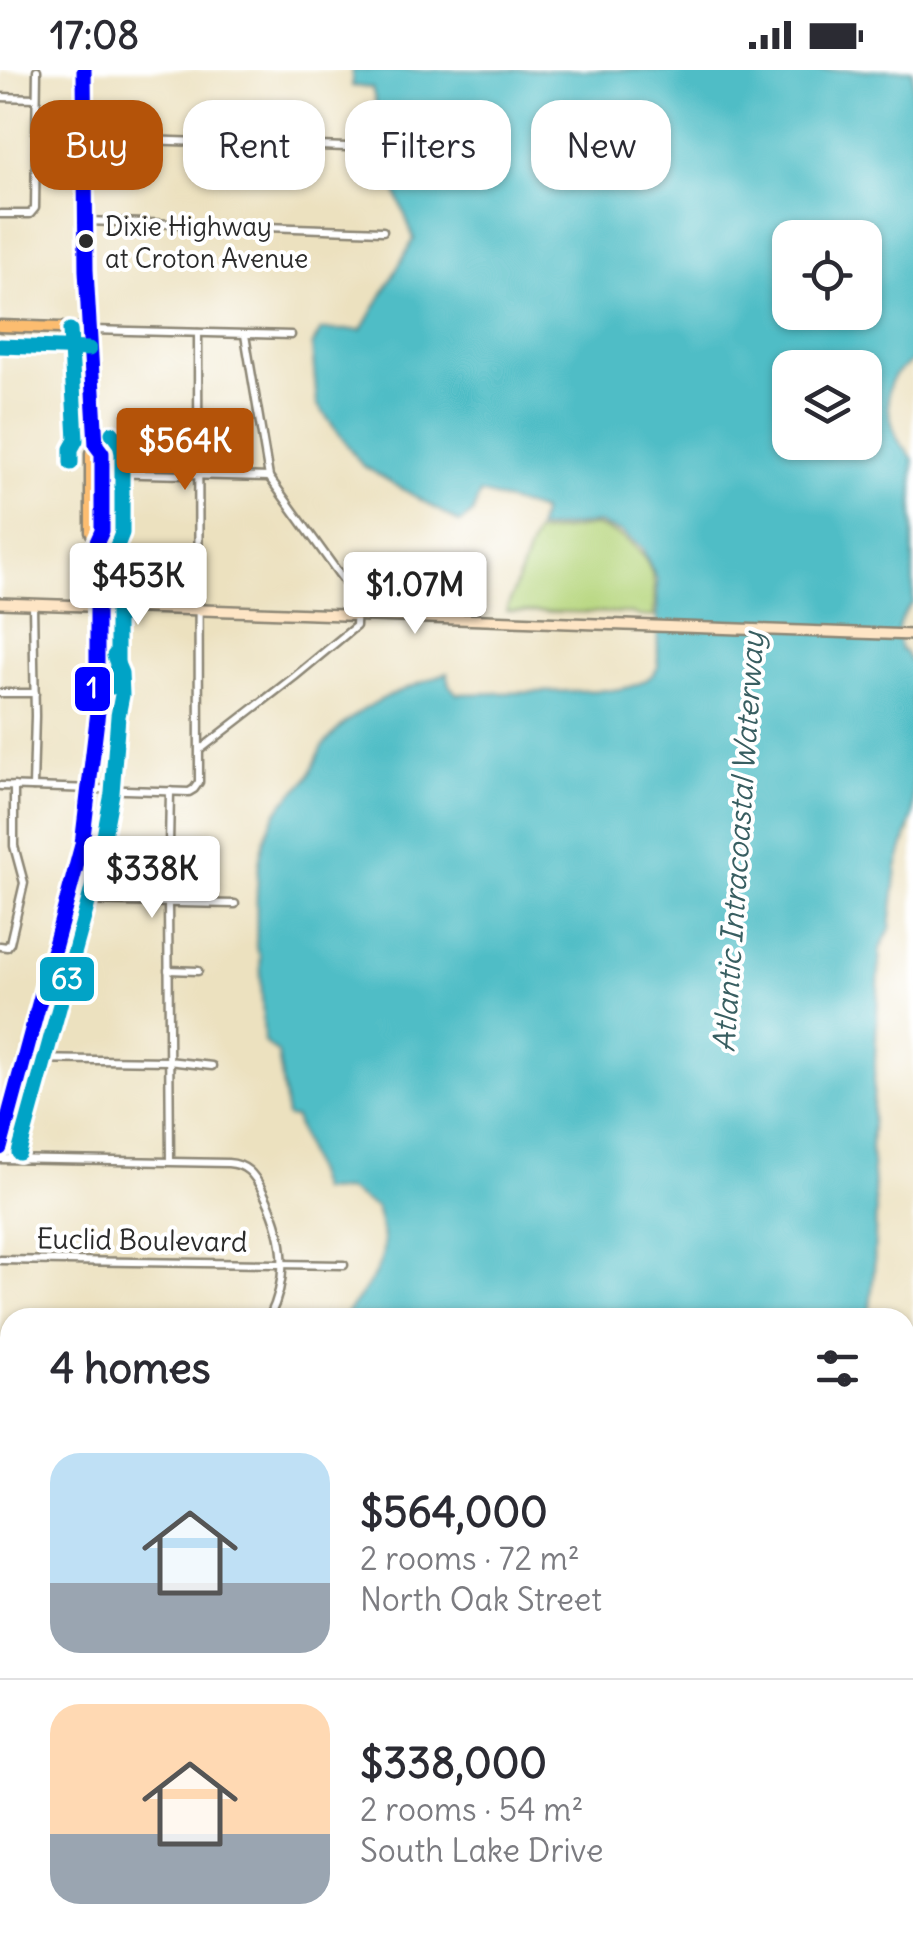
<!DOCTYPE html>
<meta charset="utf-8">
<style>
:root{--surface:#fff;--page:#f7f7f7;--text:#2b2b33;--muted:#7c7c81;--line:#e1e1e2;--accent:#b45309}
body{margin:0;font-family:Delius,sans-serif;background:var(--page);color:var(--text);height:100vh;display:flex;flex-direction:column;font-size:38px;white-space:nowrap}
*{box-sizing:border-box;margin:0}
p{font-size:32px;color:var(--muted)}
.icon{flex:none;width:55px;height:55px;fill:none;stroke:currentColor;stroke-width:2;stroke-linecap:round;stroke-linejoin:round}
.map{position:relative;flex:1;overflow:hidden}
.side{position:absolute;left:0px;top:1238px;width:915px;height:642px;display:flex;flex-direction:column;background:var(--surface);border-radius:30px 30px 0 0;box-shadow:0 2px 8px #0004}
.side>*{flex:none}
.banner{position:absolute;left:30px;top:30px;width:855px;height:90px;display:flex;gap:20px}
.tools{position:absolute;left:772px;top:150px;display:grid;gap:20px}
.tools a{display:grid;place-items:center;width:110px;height:110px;border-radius:20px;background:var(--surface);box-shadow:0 2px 8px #0004;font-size:50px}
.price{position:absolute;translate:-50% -85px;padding:0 22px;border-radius:10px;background:#fff;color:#222;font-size:32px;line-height:65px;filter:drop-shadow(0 2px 5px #0008)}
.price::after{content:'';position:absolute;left:50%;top:60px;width:30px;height:22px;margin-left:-15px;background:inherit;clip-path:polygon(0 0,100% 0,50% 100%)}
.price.on{background:var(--accent);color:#fff}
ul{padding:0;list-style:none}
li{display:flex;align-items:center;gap:30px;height:250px;padding:0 50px}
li+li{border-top:2px solid var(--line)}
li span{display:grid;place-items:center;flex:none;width:280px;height:200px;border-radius:30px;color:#555}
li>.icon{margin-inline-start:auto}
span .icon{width:120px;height:120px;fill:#fffc;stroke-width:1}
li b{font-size:42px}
h2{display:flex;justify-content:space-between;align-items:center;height:120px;padding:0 50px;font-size:42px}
.chip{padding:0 35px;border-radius:30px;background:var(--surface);box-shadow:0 2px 8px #0004;font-size:35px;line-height:90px}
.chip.on{background:var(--accent);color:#fff}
.status{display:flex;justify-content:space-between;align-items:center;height:70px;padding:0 50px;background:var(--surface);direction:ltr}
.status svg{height:28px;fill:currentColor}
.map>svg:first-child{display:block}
.green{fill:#b5d57c;stroke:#708054;stroke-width:2.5}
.water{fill:#4fbdc6;stroke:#3d7478;stroke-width:2.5;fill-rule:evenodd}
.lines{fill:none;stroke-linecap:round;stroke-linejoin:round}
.street-casing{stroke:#8c8675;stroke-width:11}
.secondary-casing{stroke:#8c8675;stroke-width:14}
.primary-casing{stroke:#8c8675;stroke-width:15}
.street{stroke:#fff;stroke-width:6}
.secondary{stroke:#fee5c5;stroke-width:9}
.primary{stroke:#fcbd6f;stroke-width:10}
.bus-1-casing{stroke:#fff;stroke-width:22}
.bus-2-casing{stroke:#fff;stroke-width:22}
.bus-1{stroke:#00f;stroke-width:15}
.bus-2{stroke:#02a3c6;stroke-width:15}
.bus-dot{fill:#2b2b2b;stroke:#fff;stroke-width:4}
.labels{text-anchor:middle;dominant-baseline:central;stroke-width:8;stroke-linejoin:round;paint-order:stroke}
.bus-label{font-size:26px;fill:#2b2b2b;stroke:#fff;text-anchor:start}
.street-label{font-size:28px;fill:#2b2b2b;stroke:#fff}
.water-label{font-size:30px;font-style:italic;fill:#385e61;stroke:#fff}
.line-badge{stroke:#fff;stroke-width:4}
.badge-label{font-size:28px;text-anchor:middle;font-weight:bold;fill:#fff}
</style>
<div class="status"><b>17:08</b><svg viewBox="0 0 49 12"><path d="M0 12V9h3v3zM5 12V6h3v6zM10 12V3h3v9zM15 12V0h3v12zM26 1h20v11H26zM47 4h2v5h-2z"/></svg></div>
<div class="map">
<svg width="913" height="1878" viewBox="0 0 913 1878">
<rect width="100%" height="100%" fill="#fff"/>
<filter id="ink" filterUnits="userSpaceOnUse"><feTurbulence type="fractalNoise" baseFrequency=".01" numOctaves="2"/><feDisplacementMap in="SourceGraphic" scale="20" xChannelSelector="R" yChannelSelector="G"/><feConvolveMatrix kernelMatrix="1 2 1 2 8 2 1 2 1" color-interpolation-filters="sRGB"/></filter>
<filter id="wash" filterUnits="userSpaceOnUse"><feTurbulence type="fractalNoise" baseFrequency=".0048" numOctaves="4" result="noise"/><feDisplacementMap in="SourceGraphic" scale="40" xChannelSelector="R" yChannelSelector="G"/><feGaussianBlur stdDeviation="2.25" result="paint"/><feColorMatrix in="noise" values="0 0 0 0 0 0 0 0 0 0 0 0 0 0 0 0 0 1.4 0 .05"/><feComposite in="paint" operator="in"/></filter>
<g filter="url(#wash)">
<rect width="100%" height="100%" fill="#ece1bf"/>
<!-- green -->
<path class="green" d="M595 456C623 464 650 482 654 514 655 525 654 536 654 547L640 546 631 543 506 541 535 464Z"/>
<!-- water -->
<g class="water">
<path d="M352 0H913V291C892 304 885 314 889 339 891 349 893 362 899 371 905 379 910 382 913 390V533C898 549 895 558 900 579L905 582 913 596V745L897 798 890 859 880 879 871 1080 876 1138 874 1201 869 1247H343C357 1230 376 1209 382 1186 386 1171 380 1153 376 1138L347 1120 320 1121 295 1048 287 1047 278 983 264 972 260 886 256 877C258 826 250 774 285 731 292 723 301 717 307 709 315 699 316 685 324 675 357 633 400 621 448 603L449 615 457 624 613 620C631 618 650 613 658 597L657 510 642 478 621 462 597 453 537 460 542 441 480 423 472 444 460 453 362 395 317 334 312 276 321 260H362L414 169 379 76 378 42 372 18 352 16ZM790 168H865V242H790ZM790 298H865V372H790Z"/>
<path d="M281 1870H862V1878H280Z"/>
</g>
</g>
<g filter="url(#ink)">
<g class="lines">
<!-- street casing -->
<g class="street-casing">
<g id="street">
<path d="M0 27 36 28"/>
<path d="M86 68 347 77"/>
<path d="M0 144H30L35 138 37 0"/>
<path d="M86 151 383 161"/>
<path d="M91 260 291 265"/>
<path d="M103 403 269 407"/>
<path d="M0 623H35"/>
<path d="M201 679 294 607 356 556 357 529 269 407 245 265"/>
<path d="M0 716 189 722 194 719 199 712 198 263"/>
<path d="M33 717 35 646 33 535"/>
<path d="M69 831 235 834"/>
<path d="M0 876 7 877 10 873 24 813 14 776V716"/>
<path d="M168 900 198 901"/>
<path d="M25 989 168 991 212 996"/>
<path d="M0 1089 228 1093C246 1094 254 1104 262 1120 284 1162 291 1204 269 1248"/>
<path d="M170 1091 168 833 170 721"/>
<path d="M0 1190 344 1195"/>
<path d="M0 1291H10"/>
<path d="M0 1386H10"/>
<path d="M910 1436 913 1435"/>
<path d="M0 1479H10"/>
<path d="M0 1492H10"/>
<path d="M0 1585 10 1586"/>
<path d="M0 1680H10"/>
<path d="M913 1878V1875"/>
</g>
</g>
<!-- secondary casing -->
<g class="secondary-casing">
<path id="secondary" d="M0 533 913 565"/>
</g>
<!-- primary casing -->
<g class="primary-casing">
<g id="primary">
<path d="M84 0 86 200 95 360 96 375 91 383V462L97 472"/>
<path d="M0 256 90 259"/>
<path d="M96 375 102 383V461L97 472V596C89 608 90 630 98 641"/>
<path d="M0 1078 79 789 92 719 98 641C104 629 105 607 97 596"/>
</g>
</g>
<!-- street -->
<use href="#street" class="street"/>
<!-- secondary -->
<use href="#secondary" class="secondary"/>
<!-- primary -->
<use href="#primary" class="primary"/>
<!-- bus-1 casing -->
<g class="bus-1-casing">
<path id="bus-1" d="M0 1078 82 775 98 641 92 634 93 603 97 596V472L102 461V383L96 375 86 200 84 0"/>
</g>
<!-- bus-2 casing -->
<g class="bus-2-casing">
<g id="bus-2">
<path d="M70 260 76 370 71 379V393"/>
<path d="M0 276 89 279"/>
<path d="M112 617 117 596V476L122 463V383L120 374 112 363"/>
<path d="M19 1083 99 793 112 723 118 646 122 625 121 603 114 586"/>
</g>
</g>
<!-- bus-1 -->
<use href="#bus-1" class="bus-1"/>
<!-- bus-2 -->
<use href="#bus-2" class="bus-2"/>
</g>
</g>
<!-- markers -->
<circle class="bus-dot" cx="86" cy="171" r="9"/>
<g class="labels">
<!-- bus labels -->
<g class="bus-label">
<text x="105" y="156">Dixie Highway<tspan x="105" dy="32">at Croton Avenue</tspan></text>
</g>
<!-- street labels -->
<g class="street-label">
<text transform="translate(142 1170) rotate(1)">Euclid Boulevard</text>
</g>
<!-- water labels -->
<g class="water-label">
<text transform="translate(738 772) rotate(-86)">Atlantic Intracoastal Waterway</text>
</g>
</g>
<g class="line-badge">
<rect x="73" y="595" width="39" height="48" rx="10" fill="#00f"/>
<rect x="38" y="885" width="58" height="48" rx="10" fill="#02a3c6"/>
</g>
<g class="badge-label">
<text x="92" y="628">1</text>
<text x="67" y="919">63</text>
</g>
</svg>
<div class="tools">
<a><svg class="icon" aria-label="locate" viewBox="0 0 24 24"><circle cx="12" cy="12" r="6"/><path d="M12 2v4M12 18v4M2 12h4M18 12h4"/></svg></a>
<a><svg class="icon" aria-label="layers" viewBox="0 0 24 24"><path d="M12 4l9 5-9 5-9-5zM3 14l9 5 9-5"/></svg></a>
</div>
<b class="price on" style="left:185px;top:423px">$564K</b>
<b class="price" style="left:138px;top:558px">$453K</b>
<b class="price" style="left:415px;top:567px">$1.07M</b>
<b class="price" style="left:152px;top:851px">$338K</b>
<div class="banner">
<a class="chip on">Buy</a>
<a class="chip">Rent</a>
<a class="chip">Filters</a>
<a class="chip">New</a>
</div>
<section class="side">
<h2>4 homes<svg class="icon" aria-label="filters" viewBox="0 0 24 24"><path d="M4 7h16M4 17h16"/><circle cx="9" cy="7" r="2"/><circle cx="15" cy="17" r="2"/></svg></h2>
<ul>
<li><span style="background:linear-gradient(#bfe0f5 65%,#9aa5b1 0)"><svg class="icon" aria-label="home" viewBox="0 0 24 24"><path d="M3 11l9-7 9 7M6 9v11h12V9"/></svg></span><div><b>$564,000</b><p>2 rooms · 72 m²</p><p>North Oak Street</p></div></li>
<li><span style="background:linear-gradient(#ffd9b3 65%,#9aa5b1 0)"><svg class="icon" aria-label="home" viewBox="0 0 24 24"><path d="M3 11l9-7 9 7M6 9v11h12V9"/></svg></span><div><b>$338,000</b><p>2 rooms · 54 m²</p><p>South Lake Drive</p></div></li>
</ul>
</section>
</div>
